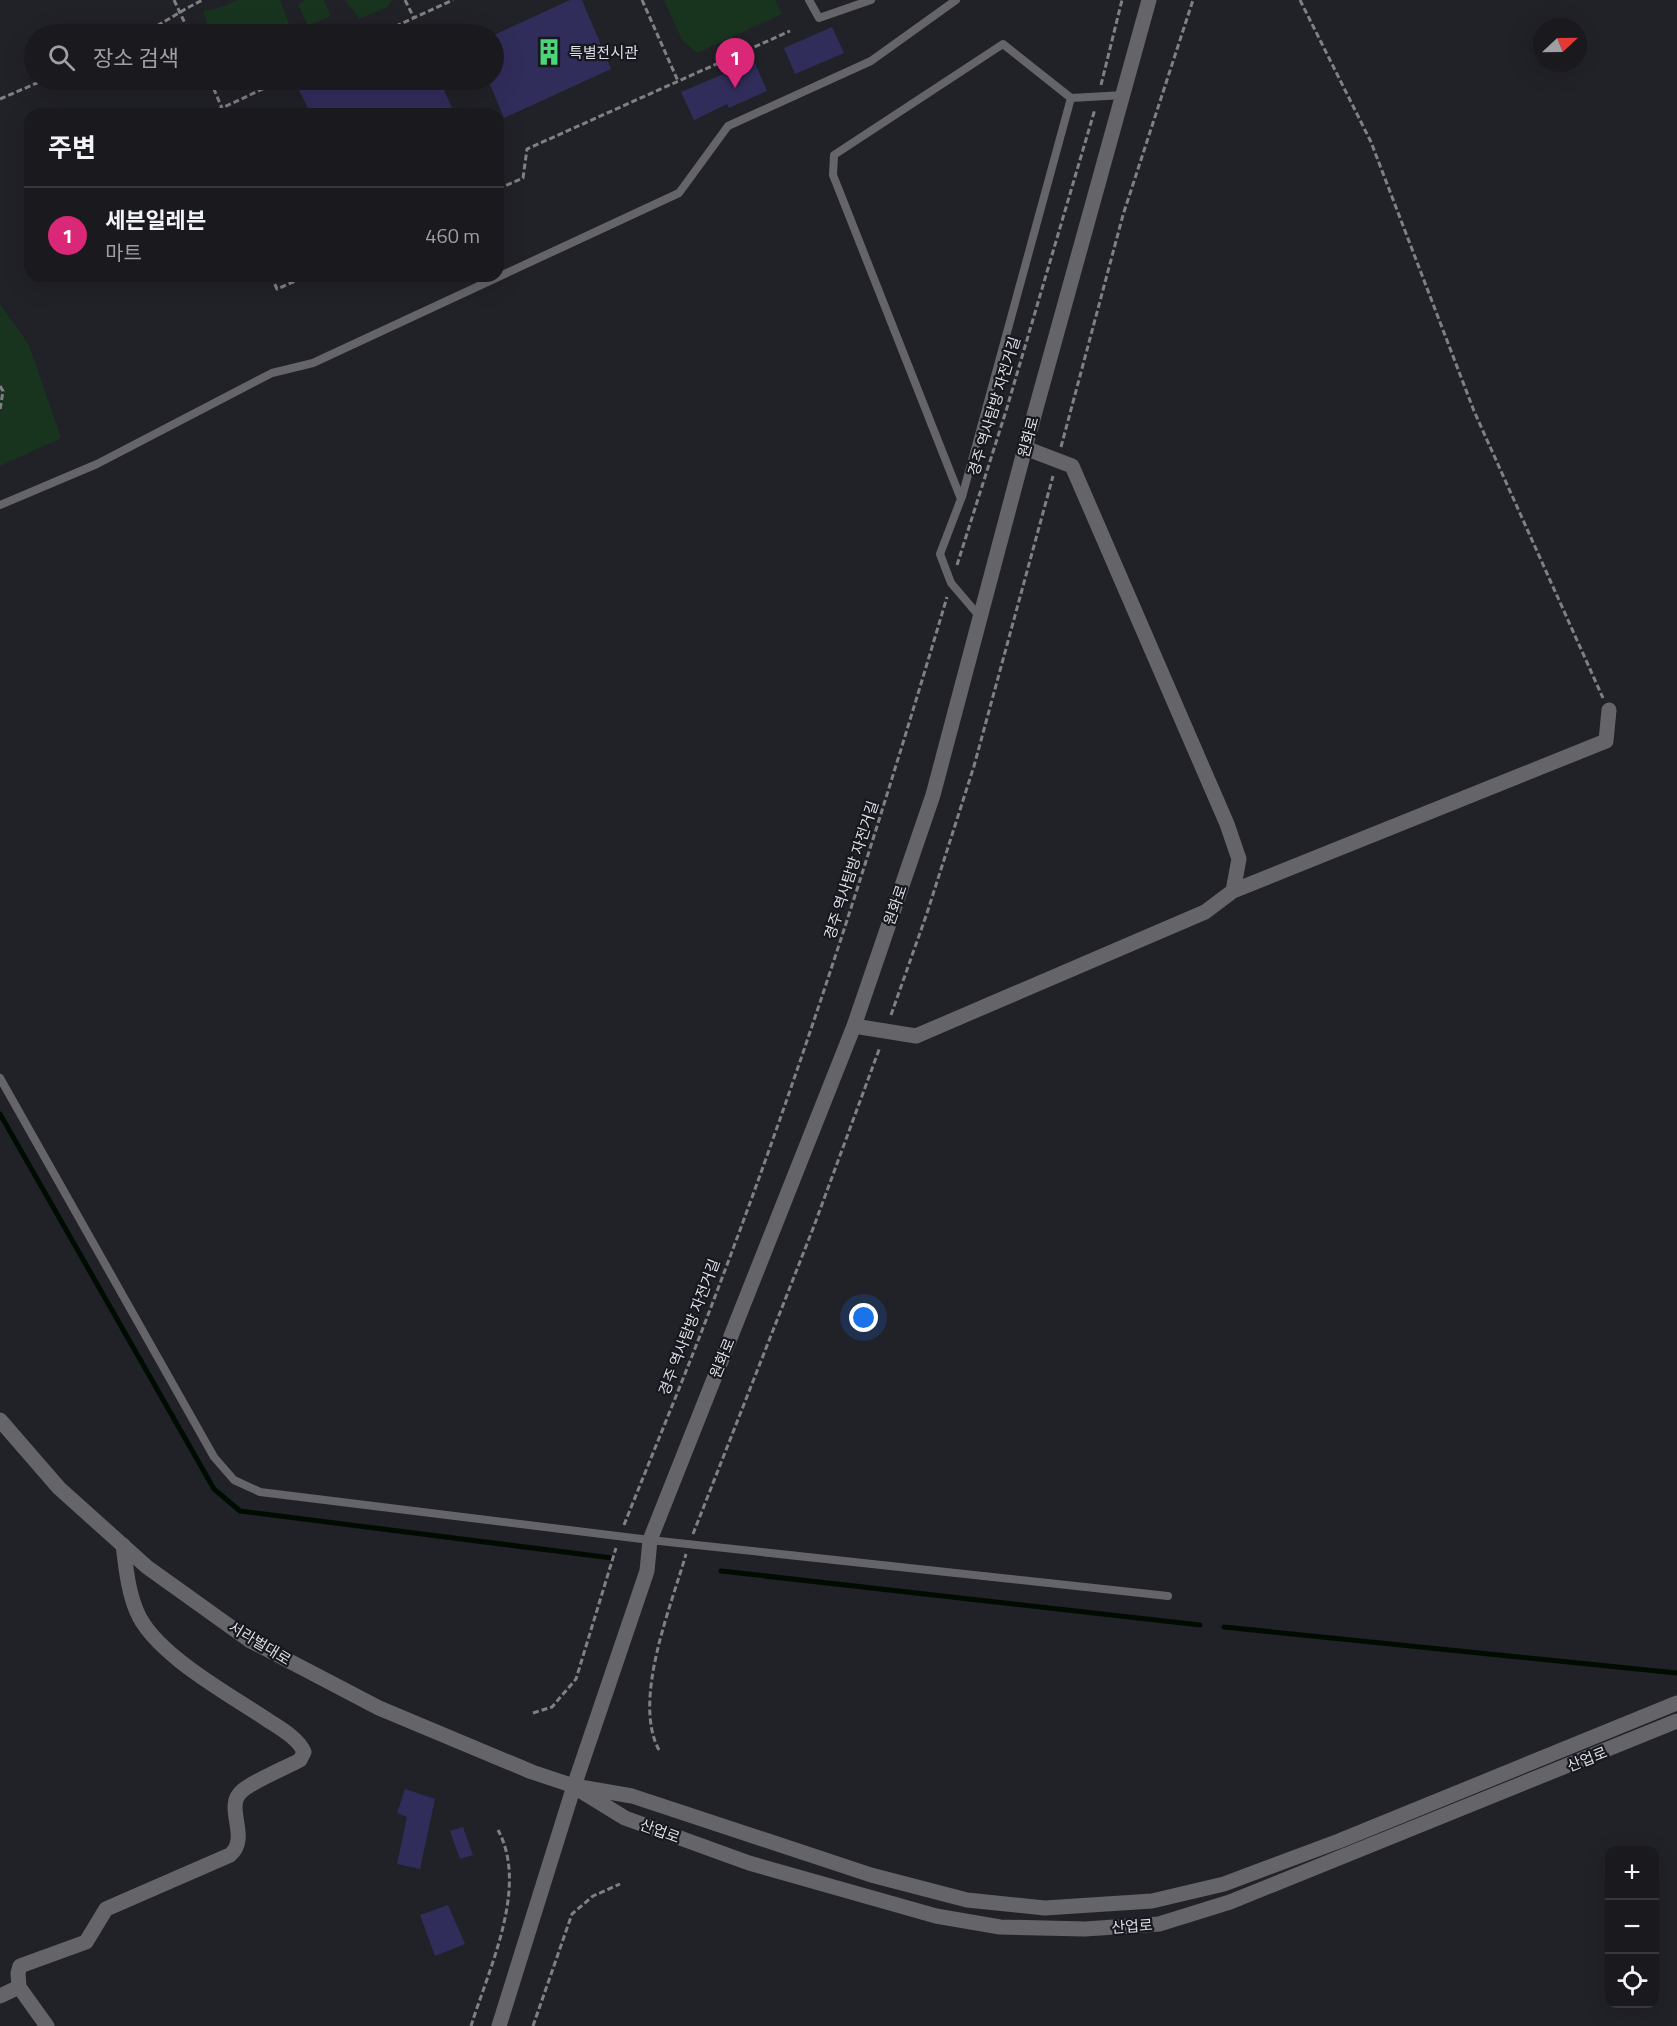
<!DOCTYPE html>
<html lang="ko">
<meta charset="utf-8">
<style>
body{margin:0;font-family:"Titillium Web","Noto Sans KR",sans-serif;background:#222227;color:#f1f3f6}
.controls{position:absolute;right:18px;bottom:18px;display:grid;overflow:hidden;border-radius:12px;box-shadow:0 6px 24px #0002}
.controls button{width:54px;height:54px;display:grid;place-items:center;padding:0;border:0;border-bottom:2px solid #37383c;background:#19191e;color:#f1f3f6;font:30px sans-serif}
.compass{position:absolute;left:1533px;top:18px;width:54px;height:54px;border-radius:50%;background:#19191e;box-shadow:0 6px 24px #0002;rotate:68deg}
.you{position:absolute;left:864px;top:1318px;width:21px;height:21px;margin:-15px;border:4px solid #fff;border-radius:50%;background:#1a73e8;box-shadow:0 0 0 9px #1a73e833}
.badge{display:grid;place-items:center;width:39px;height:39px;border-radius:50%;background:#db2777;color:#fff;font-size:20px;font-weight:700}
.pin{position:absolute;translate:-50% -50px;filter:drop-shadow(0 2px 3px #0008)}
.pin::after{content:'';position:absolute;top:32px;width:21px;height:18px;background:inherit;clip-path:polygon(0 0,100% 0,50% 100%)}
.list{margin:0;padding:0;list-style:none}
h2{display:flex;justify-content:space-between;align-items:center;height:78px;margin:0;padding:0 24px;font-size:26px}
h2 small{font-size:20px;font-weight:400;color:#9fa0a4}
.list li{display:grid;grid-template-columns:39px 1fr auto;gap:18px;align-items:center;box-sizing:border-box;height:96px;padding:0 24px;border-top:2px solid #37383c}
.list b{display:block;font-size:22px;white-space:nowrap}
.list p{margin:0;font-size:20px;white-space:nowrap;color:#9fa0a4}
.list em{font-size:20px;font-style:normal;color:#9fa0a4}
.icon{flex:none;width:33px;height:33px;fill:none;stroke:currentColor;stroke-width:2;stroke-linecap:round;stroke-linejoin:round}
.map{position:relative;flex:none;width:1677px;height:2026px;overflow:hidden}
.search{position:absolute;background:#19191e;box-shadow:0 6px 24px #0002;left:24px;top:24px;width:480px;height:66px;display:flex;align-items:center;gap:15px;box-sizing:border-box;padding:0 21px;border-radius:33px;color:#9fa0a4;font-size:22px}
.panel{position:absolute;background:#19191e;box-shadow:0 6px 24px #0002;left:24px;top:108px;width:480px;height:174px;border-radius:18px}
.map>svg:first-child{display:block}
</style>
<div class="map">
<svg width="1677" height="2026" viewBox="0 0 1677 2026">
<rect width="100%" height="100%" fill="#212128"/>
<path fill="#18341f" d="M237,0H280L293,34H211L203,11L223,7Z
M306,0H324L331,16L308,26L298,4Z
M345,0H392L387,7L360,19Z
M664,0H775L782,14L697,53L682,40Z
M0,304L29,345L61,438L0,466Z"/>
<g fill="none" stroke-linecap="round" stroke-linejoin="round">
<path stroke="#000c01" stroke-width="5" d="M0,1114L214,1489L240,1511L612,1558
M721,1571L1200,1625
M1224,1627L1677,1673"/>
</g>
<path fill="#312d5b" d="M570,0H582L611,69L504,118L488,80H494V35Z
M832,27L844,53L795,74L784,48Z
M754,61L767,91L729,108L727,104L694,120L681,92Z
M317,80H439L455,114H311L298,88Z
M405,1789L435,1799L420,1869L397,1864L407,1817L397,1813Z
M463,1827L473,1855L460,1859L450,1831Z
M448,1905L465,1944L435,1956L420,1915Z"/>
<g fill="none" stroke-linecap="round" stroke-linejoin="round">
<path stroke="#7f7f85" stroke-width="3" stroke-dasharray="6 3" stroke-linecap="butt" d="M174,0L190,34
M405,0L414,18
M642,0L678,81
M1300,0L1371,142L1474,411L1603,698
M141,34C163,24 181,10 203,0
M379,34L453,0
M210,80L222,108
M1101,85L1122,0
M0,99L44,80
M209,114L282,80
M498,189L523,178L527,149L790,31
M271,276L277,289L307,276
M0,386L3,391L0,410
M1061,447L1123,215L1193,0
M957,565L1006,411L1095,109
M891,1015L927,913L974,766L1053,476
M624,1525C656,1445 689,1366 719,1286C805,1060 878,829 947,597
M693,1534L814,1226L880,1047
M533,1713L552,1707L576,1679L616,1548
M659,1750C632,1700 671,1607 686,1554
M471,2026C489,1968 529,1887 498,1830
M533,2026L572,1914L593,1896L620,1884"/>
<path stroke="#656569" stroke-width="8" d="M809,0L819,18L871,0
M962,497L1071,98
M0,505L97,464L272,373L313,363L679,193L728,126L871,61L956,0
M980,617L951,583L940,554L961,499L833,175L834,155L1003,44L1071,98L1124,95
M0,1078L214,1457L234,1480L260,1492L650,1540L1168,1596"/>
<path stroke="#656569" stroke-width="15" d="M1233,891L1606,741L1609,710
M854,1026L916,1036L1205,912L1233,891L1239,859L1227,824L1072,466L1025,448
M19,1987L18,1973L20,1966L86,1942L106,1909L230,1855C251,1837 223,1807 242,1791C253,1781 285,1768 300,1760L304,1752C298,1737 276,1726 263,1717C227,1693 154,1653 137,1612C128,1591 126,1568 123,1545
M0,1996L19,1987L47,2026"/>
<path stroke="#656569" stroke-width="15" d="M0,1420L59,1488L147,1567L249,1640L379,1708L532,1772L574,1786L632,1796L871,1875L967,1900L1045,1908L1152,1901L1224,1884L1339,1841L1677,1703
M581,1791L625,1818L749,1863L936,1916L1000,1927L1085,1929L1159,1924L1230,1902L1677,1721
M499,2026L574,1786L647,1571L650,1540L854,1026L933,795L1025,448L1149,0"/>
</g>
<defs>
<symbol id="building-bare" viewBox="-9 -9 18 18"><path d="M-4-6H4V6H1V3H-1V6H-4ZM-2.5-4.3h1.7v1.8h-1.7ZM.8-4.3h1.7v1.8H.8ZM-2.5-1h1.7V.8h-1.7ZM.8-1h1.7V.8H.8Z" fill="#4ad677" stroke="#17171f" stroke-width="2.5" paint-order="stroke"/></symbol>
</defs>
<g fill-rule="evenodd">
<use href="#building-bare" x="530" y="33" width="38" height="38"/>
</g>
<g text-anchor="middle" dominant-baseline="central" stroke-width="4.5" stroke-linejoin="round" paint-order="stroke">
<g font-size="15" fill="#dddde3" stroke="#17171f" text-anchor="start">
<text x="569" y="52">특별전시관</text>
</g>
<g font-size="15" fill="#dddde3" stroke="#17171f">
<text transform="translate(994 406) rotate(-73)">경주 역사탐방 자전거길</text>
<text transform="translate(1028 437) rotate(-75)">원화로</text>
<text transform="translate(851 870) rotate(-72)">경주 역사탐방 자전거길</text>
<text transform="translate(895 905) rotate(-71)">원화로</text>
<text transform="translate(689 1327) rotate(-69)">경주 역사탐방 자전거길</text>
<text transform="translate(722 1358) rotate(-68)">원화로</text>
<text transform="translate(260 1643) rotate(31)">서라벌대로</text>
<text transform="translate(1587 1759) rotate(-22)">산업로</text>
<text transform="translate(660 1831) rotate(20)">산업로</text>
<text transform="translate(1132 1926) rotate(-4)">산업로</text>
</g>
</g>
</svg>
<div class="controls">
<button>+</button>
<button>−</button>
<button><svg class="icon" aria-label="locate" viewBox="0 0 24 24"><circle cx="12" cy="12" r="6"/><path d="M12 2v4M12 18v4M2 12h4M18 12h4"/></svg></button>
</div>
<svg class="compass" viewBox="-18 -18 36 36"><path d="M0-13l5 13h-10z" fill="#e53935"/><path d="M0 13l5-13h-10z" fill="#9fa0a4"/></svg>
<div class="you"></div>
<div class="pin badge" style="left:735px;top:88px">1</div>
<div class="search"><svg class="icon" aria-label="search" viewBox="0 0 24 24"><circle cx="10" cy="10" r="6"/><path d="M15 15l6 6"/></svg>장소 검색</div>
<section class="panel">
<h2>주변<small></small></h2>
<ul class="list">
<li><span class="badge">1</span><div><b>세븐일레븐</b><p>마트</p></div><em>460 m</em></li>
</ul>
</section>
</div>
